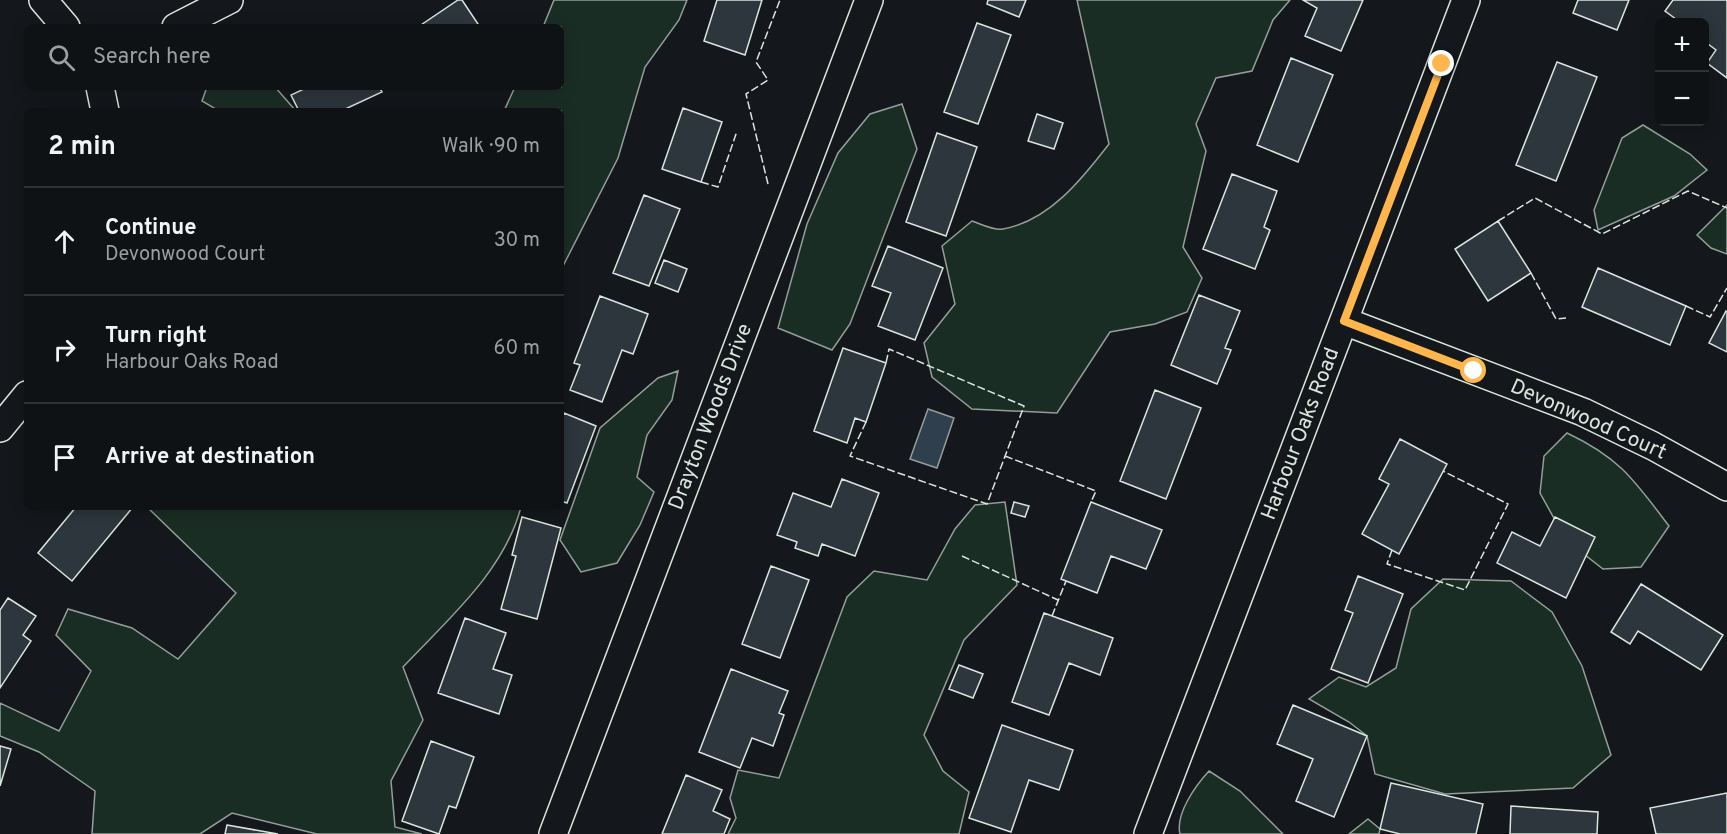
<!DOCTYPE html>
<meta charset="utf-8">
<style>
body{margin:0;font-family:Overpass,sans-serif;background:#1d2022;color:#f1f3f6}
.controls{position:absolute;right:18px;top:18px;display:grid;overflow:hidden;border-radius:9px;box-shadow:0 3px 15px #0003}
.controls button{width:54px;height:54px;display:grid;place-items:center;padding:0;border:0;border-bottom:2px solid #2f3234;background:#0f1215;color:#f1f3f6;font:30px sans-serif}
.stop{position:absolute;width:18px;height:18px;margin:-14px;border:4px solid #ffb74d;border-radius:50%;background:#fff}
.stop.end{background:#ffb74d;border-color:#fff;box-shadow:0 2px 6px #0008}
.list{margin:0;padding:0;list-style:none}
h2{display:flex;justify-content:space-between;align-items:center;height:78px;margin:0;padding:0 24px;font-size:26px}
h2 small{font-size:20px;font-weight:400;color:#9b9ea0}
.list li{display:grid;grid-template-columns:39px 1fr auto;gap:18px;align-items:center;box-sizing:border-box;height:108px;padding:0 24px;border-top:2px solid #2f3234}
.list b{display:block;font-size:22px;white-space:nowrap}
.list p{margin:0;font-size:20px;white-space:nowrap;color:#9b9ea0}
.list em{font-size:20px;font-style:normal;color:#9b9ea0}
.icon{flex:none;width:33px;height:33px;fill:none;stroke:currentColor;stroke-width:2;stroke-linecap:round;stroke-linejoin:round}
.map{position:relative;flex:none;width:1727px;height:834px;overflow:hidden}
.search{position:absolute;background:#0f1215;box-shadow:0 3px 15px #0003;left:24px;top:24px;width:540px;height:66px;display:flex;align-items:center;gap:15px;box-sizing:border-box;padding:0 21px;border-radius:9px;color:#9b9ea0;font-size:22px}
.panel{position:absolute;background:#0f1215;box-shadow:0 3px 15px #0003;left:24px;top:108px;width:540px;height:402px;border-radius:9px}
.map>svg:first-child{display:block}
</style>
<div class="map">
<svg width="1727" height="834" viewBox="0 0 1727 834">
<rect width="100%" height="100%" fill="#14181c"/>
<path fill="#1a2d24" stroke="#939e99" stroke-width="1.5" d="M554,0H687L679,20L645,67L618,158L561,270V111H504L515,87H561V27H543Z
M1077,0H1290L1273,20L1252,71L1216,78L1196,124L1206,151L1183,247L1202,278L1187,312L1155,324L1110,332L1057,413L972,409L932,377L924,343L955,304L942,246L972,221C981,224 994,231 1003,229C1049,221 1082,179 1109,144Z
M207,87H275L296,111H219L202,101Z
M902,104L917,149L850,324L832,350L778,328L807,224L838,153L870,114Z
M1643,125L1690,154L1707,170L1674,196L1598,230L1594,210L1622,138Z
M1727,205V254L1711,248L1697,235Z
M678,371L672,400L647,435L637,477L654,492L640,525L617,563L581,572L560,540L600,428L658,378Z
M1567,433C1620,458 1634,480 1669,526L1641,567L1603,569L1566,540L1540,493L1544,456Z
M1005,502L1017,585L964,640L924,735L943,771L969,792L959,834H728L736,818L730,798L738,770L779,778L847,597L874,571L927,580L955,529L975,505Z
M147,507H521C504,572 447,620 403,667L423,720L391,781L395,827L422,834H317L232,813L200,834H92L95,791L39,752L0,736V703L59,731L91,671L56,635L68,609L132,628L178,659L236,593Z
M1443,579L1511,581L1552,612L1582,666L1611,755L1573,788L1445,794L1375,774L1367,736L1349,722L1309,699L1339,677L1366,687L1396,668L1411,609Z
M1209,771L1240,791L1283,834H1180C1175,814 1196,785 1209,771Z
M1368,819L1380,829L1379,834H1349Z"/>
<path fill="#2f3f4d" stroke="#939e99" stroke-width="1.5" d="M928,409L954,418L937,468L910,459Z"/>
<path fill="#2c363c" stroke="#d8e6dc" stroke-width="1.5" d="M458,0H462L480,27H418Z
M717,0H762L745,55L704,41Z
M988,0H1026L1019,17L987,4Z
M1303,0H1363L1341,51L1305,36L1317,8Z
M1578,0H1629L1617,30L1573,13Z
M1673,0H1727V78L1707,63L1716,50L1704,41V22H1680L1665,11Z
M977,23L1011,35L978,124L944,112Z
M1291,58L1333,75L1298,162L1257,145Z
M1557,62L1597,77L1556,181L1516,165Z
M308,87H379L382,92L341,111H299L291,95Z
M683,108L722,122L701,182L662,169Z
M1037,114L1063,123L1054,149L1028,141Z
M937,133L977,147L946,236L906,222Z
M1232,174L1277,191L1264,227L1270,230L1255,269L1203,249Z
M644,195L680,209L649,286L613,273Z
M1498,221L1531,273L1488,301L1455,249Z
M888,246L943,268L915,340L878,326L891,293L872,286Z
M664,260L687,269L678,292L655,283Z
M1598,268L1686,306L1670,345L1582,307Z
M1199,295L1240,311L1225,348L1231,350L1217,384L1171,365Z
M600,296L648,314L633,354L622,350L602,402L570,390L580,365L574,363Z
M1726,311L1727,312V352L1709,343Z
M843,348L886,363L866,422L855,418L847,443L814,431Z
M1155,390L1201,408L1166,499L1120,481Z
M564,413L596,426L567,503L561,501V421Z
M1400,439L1447,464L1399,554L1362,534L1389,484L1379,479Z
M842,479L879,493L855,556L822,544L818,556L795,548L797,542L777,535L793,493L831,507Z
M1014,502L1029,506L1025,517L1011,513Z
M1091,502L1162,530L1146,569L1111,556L1097,593L1061,579Z
M76,507H133L72,581L38,553Z
M522,517L561,528L537,619L501,609L516,556L512,555Z
M1555,517L1595,537L1566,598L1497,563L1512,532L1540,546Z
M771,566L809,580L780,658L742,644Z
M1358,576L1403,594L1368,683L1331,669L1353,613L1345,610Z
M1641,584L1723,635L1701,670L1638,631L1630,644L1611,632Z
M8,598L36,616L23,635L31,641L0,688V610Z
M1044,613L1113,638L1100,675L1069,663L1049,715L1012,702Z
M465,618L506,633L493,669L512,675L499,714L438,693Z
M959,665L983,674L973,698L949,689Z
M731,669L788,691L779,713L784,715L773,746L752,738L740,768L699,752Z
M1293,705L1367,736L1334,817L1296,801L1313,759L1277,744Z
M1002,725L1073,750L1059,790L1029,780L1011,832L969,818Z
M431,741L474,757L456,808L449,806L439,834L402,821Z
M0,746L11,749L0,786Z
M686,775L722,790L713,811L730,819L724,834H662Z
M1391,783L1483,804L1476,834H1400L1380,829Z
M1727,793V834H1656L1650,808Z
M1511,806L1598,812L1597,834H1510Z
M227,825L278,834H225Z"/>
<g fill="none" stroke-linecap="round" stroke-linejoin="round">
<defs>
<path id="street" d="M43,0L66,27
M176,27L229,0
M100,87L105,111
M1344,321L1583,412L1653,446L1727,487
M0,428L27,395
M553,834L869,0
M1148,834L1466,0"/>
</defs>
<use href="#street" stroke="#d8e6dc" stroke-width="30"/>
<use href="#street" stroke="#14181c" stroke-width="27"/>
<path stroke="#d8e6dc" stroke-width="1.5" stroke-dasharray="8 3" stroke-linecap="butt" d="M701,182L718,187L737,131
M768,184L746,94L768,80L756,62L780,0
M1498,221L1535,198L1602,234L1688,191L1727,208
M1531,273L1556,319L1566,318
M1686,306L1710,317L1727,288
M866,422L850,456L987,504L1024,406L889,349L886,363
M1005,456L1096,491L1091,502
M1392,550L1387,564L1465,590L1508,504L1443,471
M962,556L1058,600
M1052,616L1066,581"/>
</g>
<g fill="none" stroke-linecap="round" stroke-linejoin="round">
<path stroke="#ffb74d" stroke-width="8" d="M1442,64L1344,321L1474,371"/>
</g>
<g text-anchor="middle" dominant-baseline="central" stroke-width="4.5" stroke-linejoin="round" paint-order="stroke">
<g font-size="21" fill="#d8e6dc" stroke="#14181c">
<text transform="translate(711 417) rotate(-69)">Drayton Woods Drive</text>
<text transform="translate(1588 420) rotate(24)">Devonwood Court</text>
<text transform="translate(1301 434) rotate(-69)">Harbour Oaks Road</text>
</g>
</g>
</svg>
<div class="controls">
<button>+</button>
<button>−</button>
</div>
<div class="stop" style="left:1474px;top:371px"></div>
<div class="stop end" style="left:1442px;top:64px"></div>
<div class="search"><svg class="icon" aria-label="search" viewBox="0 0 24 24"><circle cx="10" cy="10" r="6"/><path d="M15 15l6 6"/></svg>Search here</div>
<section class="panel">
<h2>2 min<small>Walk · 90 m</small></h2>
<ul class="list">
<li><svg class="icon" aria-label="ahead" viewBox="0 0 24 24"><path d="M12 20V5M6 11l6-6 6 6"/></svg><div><b>Continue</b><p>Devonwood Court</p></div><em>30 m</em></li>
<li><svg class="icon" aria-label="right" viewBox="0 0 24 24"><path d="M7 20v-9h11M14 6l5 5-5 5"/></svg><div><b>Turn right</b><p>Harbour Oaks Road</p></div><em>60 m</em></li>
<li><svg class="icon" aria-label="arrive" viewBox="0 0 24 24"><path d="M6 21V4h12l-3 4 3 4H6"/></svg><div><b>Arrive at destination</b></div></li>
</ul>
</section>
</div>
